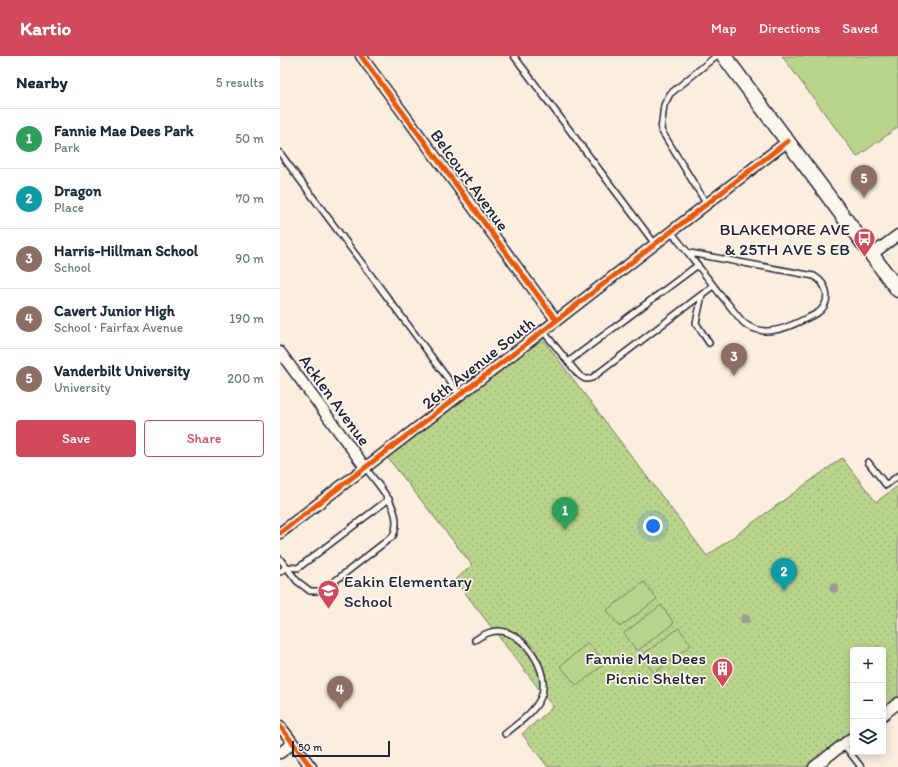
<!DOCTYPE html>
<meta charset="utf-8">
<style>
body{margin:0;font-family:Itim,sans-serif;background:#f2f2f3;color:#1f2937}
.controls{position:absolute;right:12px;bottom:12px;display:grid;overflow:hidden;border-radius:4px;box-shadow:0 2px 10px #0003}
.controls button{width:36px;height:36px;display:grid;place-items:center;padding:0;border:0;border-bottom:1px solid #e0e1e3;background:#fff;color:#1f2937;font:20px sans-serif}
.scale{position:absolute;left:12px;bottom:10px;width:98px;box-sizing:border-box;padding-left:4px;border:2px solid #22223b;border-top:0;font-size:11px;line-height:14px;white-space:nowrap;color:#22223b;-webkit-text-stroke:3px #fbf7ec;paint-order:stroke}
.you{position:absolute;left:373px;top:470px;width:14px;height:14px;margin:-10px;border:3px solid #fff;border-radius:50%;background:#1a73e8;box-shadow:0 0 0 6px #1a73e833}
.badge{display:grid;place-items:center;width:26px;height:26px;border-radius:50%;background:#d1495b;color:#fff;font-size:13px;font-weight:700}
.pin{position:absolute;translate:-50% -33px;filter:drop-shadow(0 1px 2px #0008)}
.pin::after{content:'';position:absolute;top:21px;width:14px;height:12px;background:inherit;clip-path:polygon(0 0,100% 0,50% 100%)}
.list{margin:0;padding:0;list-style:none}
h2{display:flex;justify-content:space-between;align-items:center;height:52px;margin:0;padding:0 16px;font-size:17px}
h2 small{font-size:13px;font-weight:400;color:#747a83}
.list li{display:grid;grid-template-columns:26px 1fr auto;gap:12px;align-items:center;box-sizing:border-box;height:60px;padding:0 16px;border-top:1px solid #e0e1e3}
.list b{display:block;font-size:15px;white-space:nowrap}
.list p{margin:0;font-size:13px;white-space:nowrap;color:#747a83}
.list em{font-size:13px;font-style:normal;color:#747a83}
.actions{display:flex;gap:8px;padding:12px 16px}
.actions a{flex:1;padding:9px 0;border:1px solid #d1495b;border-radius:4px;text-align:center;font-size:14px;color:#d1495b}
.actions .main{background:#d1495b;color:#fff}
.icon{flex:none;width:22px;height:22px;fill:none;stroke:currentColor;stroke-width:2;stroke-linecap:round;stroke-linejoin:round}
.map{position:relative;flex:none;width:618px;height:711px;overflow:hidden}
header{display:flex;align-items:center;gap:24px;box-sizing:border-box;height:56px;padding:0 20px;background:#d1495b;color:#fff}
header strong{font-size:19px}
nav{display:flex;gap:22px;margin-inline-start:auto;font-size:14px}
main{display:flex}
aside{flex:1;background:#fff}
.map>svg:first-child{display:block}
</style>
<header>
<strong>Kartio</strong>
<nav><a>Map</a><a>Directions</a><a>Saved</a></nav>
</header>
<main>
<aside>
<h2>Nearby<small>5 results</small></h2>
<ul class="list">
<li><span class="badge" style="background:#2e9e5b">1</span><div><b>Fannie Mae Dees Park</b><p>Park</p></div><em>50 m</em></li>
<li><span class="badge" style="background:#0f9aa8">2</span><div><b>Dragon</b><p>Place</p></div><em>70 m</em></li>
<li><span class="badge" style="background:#8d6e63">3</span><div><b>Harris-Hillman School</b><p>School</p></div><em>90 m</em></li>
<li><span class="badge" style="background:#8d6e63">4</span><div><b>Cavert Junior High</b><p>School · Fairfax Avenue</p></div><em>190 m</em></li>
<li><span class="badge" style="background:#8d6e63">5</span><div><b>Vanderbilt University</b><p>University</p></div><em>200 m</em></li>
</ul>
<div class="actions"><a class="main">Save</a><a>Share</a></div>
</aside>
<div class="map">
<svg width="618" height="711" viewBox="0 0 618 711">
<defs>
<pattern id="park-dots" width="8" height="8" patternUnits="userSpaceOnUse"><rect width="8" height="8" fill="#bad48b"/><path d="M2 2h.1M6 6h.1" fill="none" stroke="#a0b679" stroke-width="1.8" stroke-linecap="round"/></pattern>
</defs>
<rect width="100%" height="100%" fill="#fbeedf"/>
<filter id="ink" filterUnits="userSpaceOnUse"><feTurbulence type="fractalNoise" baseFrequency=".025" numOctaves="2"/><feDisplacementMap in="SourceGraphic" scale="8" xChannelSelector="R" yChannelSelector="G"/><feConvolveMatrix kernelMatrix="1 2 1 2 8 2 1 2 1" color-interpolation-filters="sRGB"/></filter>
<g filter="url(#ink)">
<path fill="url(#park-dots)" stroke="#6e7b63" d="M259,278L427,500L562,402L596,446L618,430V648L603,659V594H573V682L534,711H268L242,678L273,651L175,524L192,509L104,397Z"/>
<path fill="#bad48b" stroke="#6e7b63" d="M502,0H618V71L577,101Z
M364,526L377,543L340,571L327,554Z
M381,549L394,567L357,595L344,577Z
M399,572L411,589L374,617L361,600Z
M308,587L325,607L297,630L280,610Z"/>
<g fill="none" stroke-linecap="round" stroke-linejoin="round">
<defs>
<path id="lane" d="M234,0L375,188
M0,97L180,339
M426,147L381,74L384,49L390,38L436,0
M391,176C410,198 426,221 444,243C451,251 457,260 464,267C470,272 477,274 484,275C502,276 520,265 536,258C552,248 549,229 534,220L410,197
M422,239L416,267L429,287
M263,275L298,318C303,323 306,324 312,322L433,230
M288,306L418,209
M588,406L606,429L618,420
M0,503L17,525L30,535H42L113,480C125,455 99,431 85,411
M0,516L6,511L18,512L109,443
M195,584C202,579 209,575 218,575C245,575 271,617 261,641C254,657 237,668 225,678
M564,689L581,711"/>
<path id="street" d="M81,0L276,264
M591,199L618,179
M0,296L85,411
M0,477L259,278L508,85
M603,659L618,647
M0,670L31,711
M0,697L13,687
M534,711L573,681"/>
<path id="secondary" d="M444,0L618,234"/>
</defs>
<use href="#lane" stroke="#22223b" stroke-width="8"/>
<use href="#street" stroke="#22223b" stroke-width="13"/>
<use href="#secondary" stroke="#22223b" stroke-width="17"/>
<use href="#lane" stroke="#fbf7ec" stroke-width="5"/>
<use href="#street" stroke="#fbf7ec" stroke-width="10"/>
<use href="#secondary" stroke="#fbf7ec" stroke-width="14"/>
<defs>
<path id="cycleway" d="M81,0L276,264
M0,477L259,278L508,85
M0,670L31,711"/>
</defs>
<use href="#cycleway" stroke="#fbf7ec" stroke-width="8"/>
<use href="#cycleway" stroke="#e8590c" stroke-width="5"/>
</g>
<g fill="#9d9b92">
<circle cx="554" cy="532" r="5"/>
<circle cx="465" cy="563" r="5"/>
</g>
</g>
<defs>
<symbol id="bus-pin" viewBox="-11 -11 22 30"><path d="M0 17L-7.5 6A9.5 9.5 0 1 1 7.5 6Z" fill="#d1495b" stroke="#fbf7ec"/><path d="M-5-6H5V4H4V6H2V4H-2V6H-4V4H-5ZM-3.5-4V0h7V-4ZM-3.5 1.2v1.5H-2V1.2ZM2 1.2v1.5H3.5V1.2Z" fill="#fff"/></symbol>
<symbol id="school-pin" viewBox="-11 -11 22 30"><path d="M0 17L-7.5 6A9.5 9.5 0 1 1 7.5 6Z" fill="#d1495b" stroke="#fbf7ec"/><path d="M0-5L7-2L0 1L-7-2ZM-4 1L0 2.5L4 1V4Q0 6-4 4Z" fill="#fff"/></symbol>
<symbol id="building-pin" viewBox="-11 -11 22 30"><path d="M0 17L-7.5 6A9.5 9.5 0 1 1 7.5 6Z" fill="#d1495b" stroke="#fbf7ec"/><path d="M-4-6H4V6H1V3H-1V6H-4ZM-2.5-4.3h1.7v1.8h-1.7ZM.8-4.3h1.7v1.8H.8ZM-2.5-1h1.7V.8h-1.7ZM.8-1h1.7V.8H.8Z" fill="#fff"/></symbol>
</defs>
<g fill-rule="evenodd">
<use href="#bus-pin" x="572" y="170" width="25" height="34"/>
<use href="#school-pin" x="36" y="522" width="25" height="34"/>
<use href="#building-pin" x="430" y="600" width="25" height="34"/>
</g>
<g text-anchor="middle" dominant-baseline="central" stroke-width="3.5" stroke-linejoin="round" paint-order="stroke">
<g font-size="17" fill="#22223b" stroke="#fbf7ec">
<text transform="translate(190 124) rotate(54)">Belcourt Avenue</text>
<text transform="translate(198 307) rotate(-38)">26th Avenue South</text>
<text transform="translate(55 344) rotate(54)">Acklen Avenue</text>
</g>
<g font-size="17" fill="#22223b" stroke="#fbf7ec" text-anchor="end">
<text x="570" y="173">BLAKEMORE AVE<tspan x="570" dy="20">&amp; 25TH AVE S EB</tspan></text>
<text x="64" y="525" text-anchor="start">Eakin Elementary<tspan x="64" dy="20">School</tspan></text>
<text x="426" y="602">Fannie Mae Dees<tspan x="426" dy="20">Picnic Shelter</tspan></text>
</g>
</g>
</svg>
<div class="controls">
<button>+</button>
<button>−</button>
<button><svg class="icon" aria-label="layers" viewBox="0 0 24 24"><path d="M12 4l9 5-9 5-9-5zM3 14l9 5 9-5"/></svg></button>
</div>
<div class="scale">50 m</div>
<div class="you"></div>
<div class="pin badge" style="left:285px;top:474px;background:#2e9e5b">1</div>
<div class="pin badge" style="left:504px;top:535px;background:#0f9aa8">2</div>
<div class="pin badge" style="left:454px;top:320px;background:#8d6e63">3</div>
<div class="pin badge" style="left:60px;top:653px;background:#8d6e63">4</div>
<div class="pin badge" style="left:584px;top:142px;background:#8d6e63">5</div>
</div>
</main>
